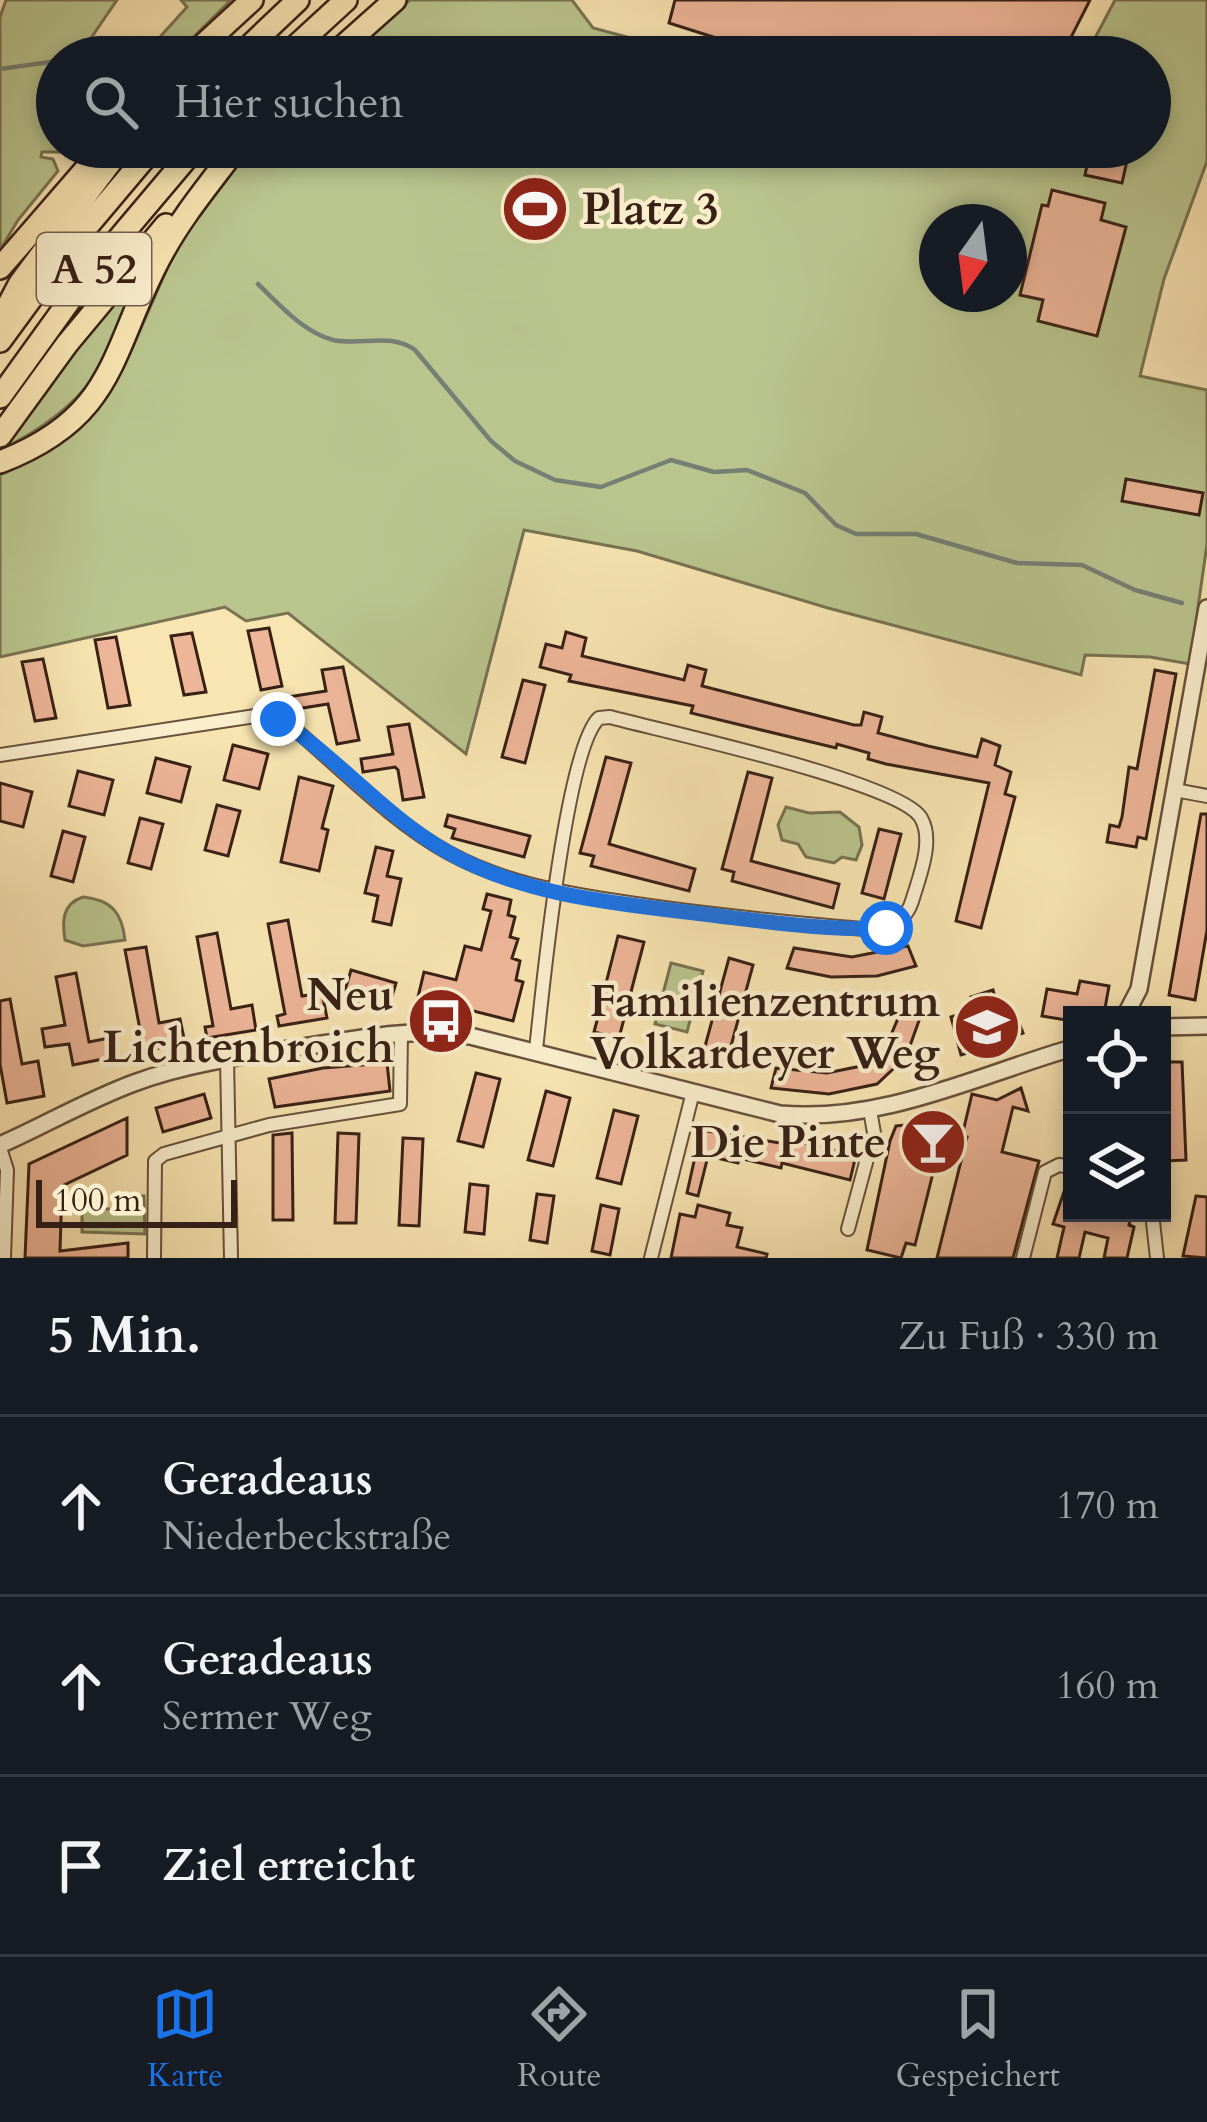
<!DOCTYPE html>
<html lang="de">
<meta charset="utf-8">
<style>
body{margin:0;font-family:Cardo,serif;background:#20242c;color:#f1f3f6}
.controls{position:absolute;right:36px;bottom:36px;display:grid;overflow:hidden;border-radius:0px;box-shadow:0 6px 18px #0003}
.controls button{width:108px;height:108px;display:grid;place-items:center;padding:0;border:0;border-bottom:3px solid #363941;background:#171b24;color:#f1f3f6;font:60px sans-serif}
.compass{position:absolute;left:919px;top:204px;width:108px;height:108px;border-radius:50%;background:#171b24;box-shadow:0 6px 18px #0003;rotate:194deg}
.scale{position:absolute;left:36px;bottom:30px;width:201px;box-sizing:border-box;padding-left:12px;border:6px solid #372015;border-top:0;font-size:33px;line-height:42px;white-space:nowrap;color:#372015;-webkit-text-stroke:9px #faeecd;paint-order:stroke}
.stop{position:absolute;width:36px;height:36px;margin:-27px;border:9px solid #1a73e8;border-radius:50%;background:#fff}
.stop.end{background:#1a73e8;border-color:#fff;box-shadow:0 3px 12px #0008}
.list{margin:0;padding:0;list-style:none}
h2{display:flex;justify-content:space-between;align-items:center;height:156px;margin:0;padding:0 48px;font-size:51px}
h2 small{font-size:39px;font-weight:400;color:#9ea1a6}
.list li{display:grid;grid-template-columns:78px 1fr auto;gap:36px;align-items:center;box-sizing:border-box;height:180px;padding:0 48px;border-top:3px solid #363941}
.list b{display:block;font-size:45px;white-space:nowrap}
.list p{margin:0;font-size:39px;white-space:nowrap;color:#9ea1a6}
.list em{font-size:39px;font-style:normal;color:#9ea1a6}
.icon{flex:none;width:66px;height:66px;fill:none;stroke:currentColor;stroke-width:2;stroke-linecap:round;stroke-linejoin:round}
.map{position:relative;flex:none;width:1207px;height:1258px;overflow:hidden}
.search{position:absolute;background:#171b24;box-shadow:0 6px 18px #0003;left:36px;right:36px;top:36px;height:132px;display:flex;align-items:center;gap:30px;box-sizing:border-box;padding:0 42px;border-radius:66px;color:#9ea1a6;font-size:45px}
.sheet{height:696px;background:#171b24}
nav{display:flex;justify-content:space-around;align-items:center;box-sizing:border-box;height:168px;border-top:3px solid #363941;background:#171b24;font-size:33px;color:#9ea1a6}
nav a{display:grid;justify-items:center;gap:6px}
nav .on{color:#1a73e8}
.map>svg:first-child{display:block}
</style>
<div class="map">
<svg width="1207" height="1258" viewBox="0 0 1207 1258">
<rect width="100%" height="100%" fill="#f8e5b2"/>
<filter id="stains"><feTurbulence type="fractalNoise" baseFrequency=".00167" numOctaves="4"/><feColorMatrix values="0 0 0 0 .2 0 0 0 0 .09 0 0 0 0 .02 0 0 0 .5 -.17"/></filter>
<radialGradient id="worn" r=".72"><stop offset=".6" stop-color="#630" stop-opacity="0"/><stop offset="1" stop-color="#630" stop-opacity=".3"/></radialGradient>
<path fill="#bac58e" stroke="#787252" stroke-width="3" fill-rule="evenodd" d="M6,0H117L89,41L104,57H57V147H86L75,152H42L41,157L53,159L58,171L18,220L0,250V17Z
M181,0H231L173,57H140L148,50L155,56L164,47L158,39L187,7Z
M410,0H572L593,28L702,57H344Z
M1115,0H1207V161L1164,279L1140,376L1207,390V544L1190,664L1150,657L1085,655L1081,675L828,608L637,551L524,530L466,754L288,613L246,621L225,607L0,657V471L71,435L100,402L130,353L180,239L248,147H1150V57H1085ZM937,222H1009V294H937Z
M160,241C117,340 105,400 0,450L75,343Z
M786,807L809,813L840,812L859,827L862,845L856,860L842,857L834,863L806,857L798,844L782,840L778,825Z
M83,897C112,900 122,913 125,940L83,946L65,940C62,921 62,904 83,897Z
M671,963L703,971L687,1032L655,1024Z
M121,1196H144L145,1234L82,1232V1209H120Z"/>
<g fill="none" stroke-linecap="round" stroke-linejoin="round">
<path stroke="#757f74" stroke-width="4.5" d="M0,69L57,61
M258,284C280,305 303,332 333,340C361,346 391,332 415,350L491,441L515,461L555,480L601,487L671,460L714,472L747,470L805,493L836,525L856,534H916L1017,563L1082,565L1135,590L1182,603"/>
</g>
<path fill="#eeb699" stroke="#372015" stroke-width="3" d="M675,0H1090L1061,57H802L733,39L732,43L669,23Z
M1091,147H1130L1122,183L1085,175Z
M1052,190L1105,203L1101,220L1126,227L1097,336L1038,321L1043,300L1020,295L1042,205L1048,206Z
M1126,479L1203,493L1199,515L1122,501Z
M269,628L282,686L261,690L248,631Z
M566,632L586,638L582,656L684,680L688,665L706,670L702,686L854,725H861L864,712L882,717L878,733L928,746L977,757L982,739L1000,746L995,765L1011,772L1005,794L1015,797L981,928L956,921L989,783L886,764L868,759L869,753L837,744L836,748L691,713L693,706L569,681L571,675L540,667L546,644L562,648Z
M192,633L206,692L184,695L171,636Z
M116,637L130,705L108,708L95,640Z
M43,659L56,718L35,721L22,662Z
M343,667L359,740L337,744L328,704L290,710L288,697L326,691L322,670Z
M1155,670L1176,674L1146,839L1138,837L1136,847L1107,842L1110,825L1119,827L1122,817L1129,767L1137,769Z
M523,680L545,685L525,763L502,757Z
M409,724L424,797L403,800L398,770L395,767L363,772L361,759L393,754L388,727Z
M233,745L268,754L259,789L224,780Z
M606,757L631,763L609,844L695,869L689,891L591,866L594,856L580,853Z
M156,758L190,767L181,802L147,793Z
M78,771L113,780L104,815L69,806Z
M748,772L772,778L751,861L839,884L833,908L732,881L734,872L722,869Z
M299,777L333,786L322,828L328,830L319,871L281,862Z
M0,783L32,792L23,827L0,821Z
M217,805L240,811L228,856L205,850Z
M1201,814H1207V930L1195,1000L1169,995Z
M448,815L530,836L524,857L452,838L455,829L445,826Z
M140,818L163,824L151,869L128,863Z
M879,829L901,834L884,899L862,893Z
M63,831L85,837L73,882L51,876Z
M376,847L393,851L387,876L401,879L391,925L373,921L378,896L365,893Z
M487,894L511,900L508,915L515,917L510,937L518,939L512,958L520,961L516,980L523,982L513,1021L418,997L424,972L456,980L465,946L481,950L491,911L483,909Z
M288,920L302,996L322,993L327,1018L279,1026L277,1016L285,1014L268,924Z
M217,933L231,1009L252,1005L256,1030L207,1038L205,1027L213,1026L197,937Z
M618,936L644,942L619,1038L594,1032L599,1013L594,1012L597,1002L601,1003Z
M908,946L916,966L877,976L831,977L787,968L794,948L852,957Z
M146,947L159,1023L180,1019L185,1043L144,1051L125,950Z
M729,958L753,965L725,1068L701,1061Z
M351,970L396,983L388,1010L343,997Z
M76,973L89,1042L109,1038L113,1057L73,1065L69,1044L45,1047L42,1029L65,1025L56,977Z
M1080,981L1109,986L1104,1014L1074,1008L1072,1021L1042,1016L1047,989L1077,994Z
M993,990L1000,1014L1014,1010L1023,1033L996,1042L999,1049L987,1053L985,1048L961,1055L951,1017L975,1009L971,997Z
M10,999L22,1064L38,1061L44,1096L7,1103L0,1064V1001Z
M921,1015L906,1057L877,1084L829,1094L771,1088L776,1068L827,1073L866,1065L885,1049L899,1016Z
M1162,1062H1182L1186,1160L1165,1161Z
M387,1063L390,1091L275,1107L269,1079L323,1068Z
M476,1073L500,1079L483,1147L458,1141Z
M1021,1088L1028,1111L1013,1107L1002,1152L1039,1161L1013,1258H937L967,1137L962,1136L972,1094L997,1100Z
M546,1091L570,1098L553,1166L528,1160Z
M204,1094L211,1118L163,1132L156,1108Z
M614,1110L638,1116L621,1184L597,1178Z
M127,1118V1155L62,1186L60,1251L128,1243V1258H25L29,1164Z
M906,1125L942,1137L915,1245L906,1243L901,1258L867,1250L890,1141L896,1126Z
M701,1130L786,1144L787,1139L856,1155L850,1180L782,1163L781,1168L739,1158L738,1163L708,1156L698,1196L687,1193Z
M292,1133L293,1220H273V1135Z
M338,1133L359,1134L356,1223H335Z
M403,1138L423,1139L419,1226L399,1225Z
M1068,1180H1072V1213H1132L1129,1225L1134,1227L1127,1258H1104L1108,1238L1085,1232L1079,1258H1057L1064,1227L1053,1224Z
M470,1184L488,1186L484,1234L465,1232Z
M537,1194L554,1196L547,1243L530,1240Z
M1196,1196L1207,1197V1258L1183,1256Z
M601,1205L619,1209L610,1255L592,1251Z
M698,1205L730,1213L727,1225L742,1228L737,1247L767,1254L766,1258H671L680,1214L695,1217Z"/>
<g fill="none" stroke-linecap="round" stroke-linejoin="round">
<defs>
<path id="minor" d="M0,755L262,715L278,719L298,732C346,773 393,822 449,853C502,882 558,892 616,901C699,914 781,922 864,929C888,928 906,924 913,898C920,875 934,840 921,818C900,782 661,731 610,717L599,718C566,748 542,993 536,1050
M1175,790L1207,796
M227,1060L231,1258
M0,1148L7,1170L4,1258
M1152,1213L1157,1258
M848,1229L874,1133L870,1110
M154,1258L155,1161L164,1154L269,1125L400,1104L401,1033
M651,1258L693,1092
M1023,1258L1045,1172L1059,1165L1072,1167"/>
<path id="tertiary" d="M1126,1014L1139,989L1207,608
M1162,1027L1207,1026
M0,1145C45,1125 88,1100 134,1083C185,1064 242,1056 296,1048C355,1039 411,1027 470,1036L780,1114C882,1123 976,1076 1072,1048"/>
<path id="motorway" d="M190,57L252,0
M238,57L298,0
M284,57L346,0
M331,57L395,0
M0,268L97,156
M0,321L20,283L122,147
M0,341L63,255L154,147
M0,397L88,275L196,147
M0,436L67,344L166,225
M0,462C120,416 110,347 163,252C183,215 212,181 237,147"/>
</defs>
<use href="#minor" stroke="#67513c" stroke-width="16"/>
<use href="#tertiary" stroke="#67513c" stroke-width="20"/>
<use href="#motorway" stroke="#372015" stroke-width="26"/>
<use href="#minor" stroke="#faeecd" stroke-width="12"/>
<use href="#tertiary" stroke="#faeecd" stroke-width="15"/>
<use href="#motorway" stroke="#f8e5b2" stroke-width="21"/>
</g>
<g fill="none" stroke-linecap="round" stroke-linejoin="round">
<path stroke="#1a73e8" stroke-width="15" d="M278,719C337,757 383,814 444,850C523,897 622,904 711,915C769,922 829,931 886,928"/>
</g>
<defs>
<symbol id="stadium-disc" viewBox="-11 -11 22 22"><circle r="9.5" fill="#8f2418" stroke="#faeecd"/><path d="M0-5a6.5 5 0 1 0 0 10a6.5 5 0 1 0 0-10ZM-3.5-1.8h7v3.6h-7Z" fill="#fff"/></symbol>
<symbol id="bus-disc" viewBox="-11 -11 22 22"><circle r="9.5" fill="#8f2418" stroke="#faeecd"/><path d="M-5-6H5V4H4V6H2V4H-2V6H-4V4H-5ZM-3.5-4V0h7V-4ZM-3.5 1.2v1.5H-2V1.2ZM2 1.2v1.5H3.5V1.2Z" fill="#fff"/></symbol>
<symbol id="school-disc" viewBox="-11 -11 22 22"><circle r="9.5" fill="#8f2418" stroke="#faeecd"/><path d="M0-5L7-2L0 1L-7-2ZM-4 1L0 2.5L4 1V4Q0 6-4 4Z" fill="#fff"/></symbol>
<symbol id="bar-disc" viewBox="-11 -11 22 22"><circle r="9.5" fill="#8f2418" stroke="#faeecd"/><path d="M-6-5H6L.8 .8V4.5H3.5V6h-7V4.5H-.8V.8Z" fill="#fff"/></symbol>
</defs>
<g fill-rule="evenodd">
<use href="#stadium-disc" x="497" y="171" width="76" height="76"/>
<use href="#bus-disc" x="403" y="983" width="76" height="76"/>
<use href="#school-disc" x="949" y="989" width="76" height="76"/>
<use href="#bar-disc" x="895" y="1104" width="76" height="76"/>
</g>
<g text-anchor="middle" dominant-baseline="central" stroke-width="9" stroke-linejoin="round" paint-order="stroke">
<rect fill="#faeecd" stroke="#725e4c" stroke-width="3" x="37" y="233" width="114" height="72" rx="9"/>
<g font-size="42" font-weight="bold" fill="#372015">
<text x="94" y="269">A 52</text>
</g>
<g font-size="45" font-weight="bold" fill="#372015" stroke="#faeecd" text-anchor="end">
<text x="582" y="209" text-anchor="start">Platz 3</text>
<text x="394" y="995">Neu<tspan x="394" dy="52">Lichtenbroich</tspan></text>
<text x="940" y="1001">Familienzentrum<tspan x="940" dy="52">Volkardeyer Weg</tspan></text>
<text x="886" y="1142">Die Pinte</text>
</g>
</g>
<rect width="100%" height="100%" filter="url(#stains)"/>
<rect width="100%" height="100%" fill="url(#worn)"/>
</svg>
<div class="controls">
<button><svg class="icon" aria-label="locate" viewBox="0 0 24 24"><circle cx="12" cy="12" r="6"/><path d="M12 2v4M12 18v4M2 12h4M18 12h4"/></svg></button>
<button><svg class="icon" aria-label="layers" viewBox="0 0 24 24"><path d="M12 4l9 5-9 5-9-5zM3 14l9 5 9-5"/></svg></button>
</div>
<svg class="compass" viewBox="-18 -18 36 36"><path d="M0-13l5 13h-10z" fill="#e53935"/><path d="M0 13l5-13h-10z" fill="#9ea1a6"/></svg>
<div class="scale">100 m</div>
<div class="stop" style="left:886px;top:928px"></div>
<div class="stop end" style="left:278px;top:719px"></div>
<div class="search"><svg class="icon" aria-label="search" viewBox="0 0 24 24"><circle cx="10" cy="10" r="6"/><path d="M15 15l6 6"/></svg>Hier suchen</div>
</div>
<section class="sheet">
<h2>5 Min.<small>Zu Fuß · 330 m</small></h2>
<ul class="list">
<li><svg class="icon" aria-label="ahead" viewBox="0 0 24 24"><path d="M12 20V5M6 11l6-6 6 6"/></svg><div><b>Geradeaus</b><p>Niederbeckstraße</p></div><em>170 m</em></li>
<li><svg class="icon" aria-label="ahead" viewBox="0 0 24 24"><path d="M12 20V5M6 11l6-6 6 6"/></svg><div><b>Geradeaus</b><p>Sermer Weg</p></div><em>160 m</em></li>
<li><svg class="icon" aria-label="arrive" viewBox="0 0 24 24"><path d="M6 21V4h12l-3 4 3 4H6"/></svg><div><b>Ziel erreicht</b></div></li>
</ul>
</section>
<nav>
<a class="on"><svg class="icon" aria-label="map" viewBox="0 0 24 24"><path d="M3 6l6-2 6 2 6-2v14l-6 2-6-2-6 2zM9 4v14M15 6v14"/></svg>Karte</a>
<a><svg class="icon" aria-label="directions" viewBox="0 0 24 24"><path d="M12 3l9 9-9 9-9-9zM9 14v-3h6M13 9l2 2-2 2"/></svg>Route</a>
<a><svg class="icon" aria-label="saved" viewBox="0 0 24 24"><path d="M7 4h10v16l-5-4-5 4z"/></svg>Gespeichert</a>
</nav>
